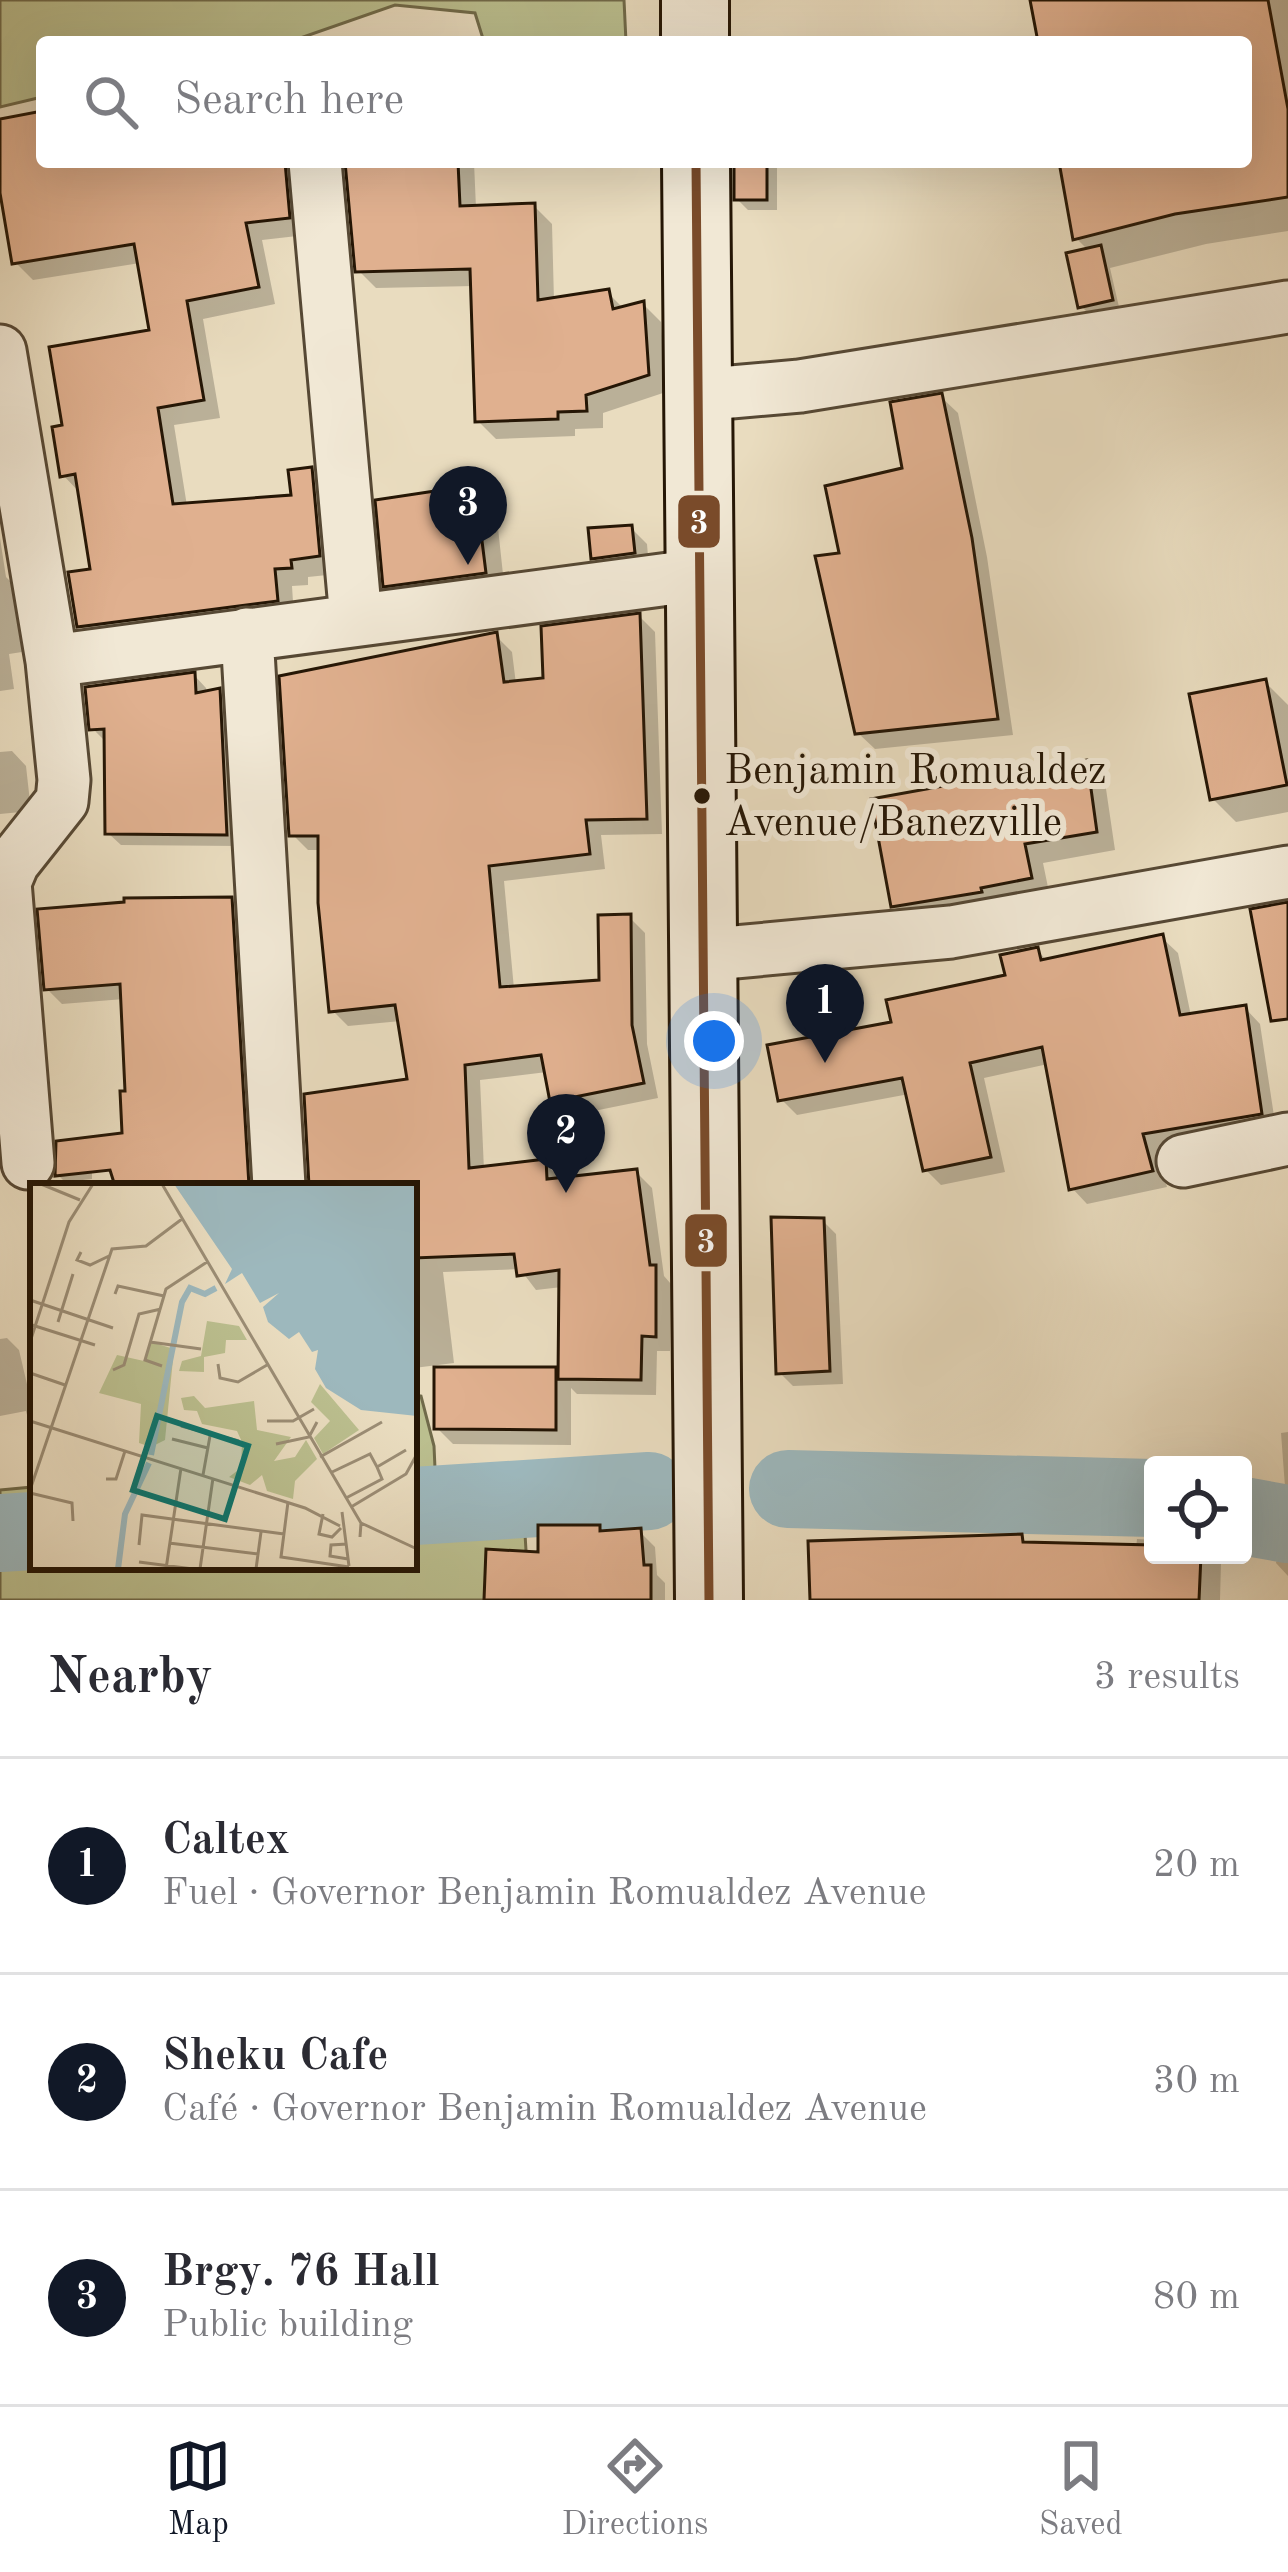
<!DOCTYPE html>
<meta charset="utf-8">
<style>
body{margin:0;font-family:"Old Standard TT",serif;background:#f7f7f7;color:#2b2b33}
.controls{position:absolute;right:36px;bottom:36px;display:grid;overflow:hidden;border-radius:12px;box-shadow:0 12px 48px #0002}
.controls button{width:108px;height:108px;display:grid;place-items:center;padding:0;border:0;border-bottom:3px solid #e1e1e2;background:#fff;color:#2b2b33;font:60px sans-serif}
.you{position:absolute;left:714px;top:1041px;width:42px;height:42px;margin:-30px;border:9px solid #fff;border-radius:50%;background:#1a73e8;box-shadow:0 0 0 18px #1a73e833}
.badge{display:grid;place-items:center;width:78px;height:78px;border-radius:50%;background:#111827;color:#fff;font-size:39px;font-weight:700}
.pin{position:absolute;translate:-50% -99px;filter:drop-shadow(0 3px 6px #0008)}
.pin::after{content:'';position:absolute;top:63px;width:42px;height:36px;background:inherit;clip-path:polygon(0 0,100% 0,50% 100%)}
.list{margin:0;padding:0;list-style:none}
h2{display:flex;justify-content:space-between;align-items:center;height:156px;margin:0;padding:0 48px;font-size:51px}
h2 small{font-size:39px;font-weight:400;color:#7c7c81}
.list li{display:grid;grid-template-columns:78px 1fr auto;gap:36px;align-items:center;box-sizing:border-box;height:216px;padding:0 48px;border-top:3px solid #e1e1e2}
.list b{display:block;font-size:45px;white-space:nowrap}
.list p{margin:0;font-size:39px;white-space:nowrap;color:#7c7c81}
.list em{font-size:39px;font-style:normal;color:#7c7c81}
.icon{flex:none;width:66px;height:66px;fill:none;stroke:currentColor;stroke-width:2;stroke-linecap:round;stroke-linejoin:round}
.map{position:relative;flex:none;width:1288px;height:1600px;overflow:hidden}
.search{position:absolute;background:#fff;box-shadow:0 12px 48px #0002;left:36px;right:36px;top:36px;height:132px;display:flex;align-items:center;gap:30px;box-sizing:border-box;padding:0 42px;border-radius:12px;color:#7c7c81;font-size:45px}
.sheet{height:804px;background:#fff}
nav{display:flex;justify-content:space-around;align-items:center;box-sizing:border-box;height:168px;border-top:3px solid #e1e1e2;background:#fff;font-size:33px;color:#7c7c81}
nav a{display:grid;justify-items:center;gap:6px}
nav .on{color:#111827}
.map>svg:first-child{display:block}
</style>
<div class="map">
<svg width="1288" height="1600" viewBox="0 0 1288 1600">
<rect width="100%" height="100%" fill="#e9dcbf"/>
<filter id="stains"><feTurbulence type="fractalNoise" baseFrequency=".00167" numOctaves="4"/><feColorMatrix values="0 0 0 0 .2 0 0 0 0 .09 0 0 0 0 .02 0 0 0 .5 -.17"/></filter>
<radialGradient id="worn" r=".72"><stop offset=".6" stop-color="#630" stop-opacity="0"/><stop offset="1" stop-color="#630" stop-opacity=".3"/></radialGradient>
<path fill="#bbbf8f" stroke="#706a4a" stroke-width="3" d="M0,0H624L626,42H484L475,13L395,5L289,42H42V97L0,107Z
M414,1395L421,1396L434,1446L438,1535L525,1534L529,1600H0V1490L33,1487V1567H414Z"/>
<path fill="#0003" d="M1034,0H1288V231L1206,244L1110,268L1119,307L1088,313L1081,306L1089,251L1076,238L1063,162H1246V42H1041Z
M42,114V162H306V235L262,240L275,304L203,319L220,418L174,425L187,506L295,497L311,470L329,488L337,574L308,577V585L292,586L294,618L98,644L80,626L94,571L81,494L63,475L65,428L152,333L140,263L33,280L15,262L0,160V122Z
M348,162H474L476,208L534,206L552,224L554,301L608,293L624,309L643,304L661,322L666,392L603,413V428L575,429V436L496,439L478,421L474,286L376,288L358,270Z
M737,162H777V210H748L737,199Z
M941,397L958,413L987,557L1013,735L875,749L858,733L842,555L906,470Z
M474,488L496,509L505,593L407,607L386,585Z
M631,528L647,544L649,568L610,574L594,558Z
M0,538L6,577L27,598L35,650L9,654L14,689L0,691Z
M639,616L655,632L662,834L601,835L605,869L504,881L514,989L602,983L629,917L645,933L647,1044L658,1098L569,1116L553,1100L547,1072L480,1080L484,1170L544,1163L562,1180L636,1172L652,1188L664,1276L671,1284L670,1351H657L656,1395L577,1394L571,1388V1445L453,1444L437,1428L555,1370L561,1377L562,1287L536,1290L520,1269L443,1272L454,1363L414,1368V1186H312L307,1096L411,1082L401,1021L348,1026L332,1010L321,850H308L292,834L496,636L512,652L516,684L546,681Z
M194,675L206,688L207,694L219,691L232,704L238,846L121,845L108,833L105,741L92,728Z
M1265,682L1288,705V812L1236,822L1213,799Z
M12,751L26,766L31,811L0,814V752Z
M1086,763L1105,782L1115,850L1043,863L1050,897L913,925L894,906Z
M231,900L246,915L262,1186H124L111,1138L125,1136L128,1093L124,999L62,1004L47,989Z
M1162,938L1178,953L1191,1016L1245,1008L1260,1024L1276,1129L1157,1149L1167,1187L1087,1204L1072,1188L1048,1064L984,1078L1005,1172L941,1185L926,1170L909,1094L797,1115L781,1099L895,1025L1008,977L1037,950L1048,962Z
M92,1148V1179L65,1182L58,1175Z
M823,1221L836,1234L843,1384L793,1386L779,1372Z
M7,1338L19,1350L30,1397L33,1396V1438L26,1411L0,1416V1339Z
M1288,1432V1576L1276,1563L1287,1514L1281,1433Z
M599,1528L604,1534L640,1532L655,1547L657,1575L665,1583V1600H487L541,1555Z
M1021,1538L1029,1545L1136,1548L1137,1539L1153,1540V1555H1213L1221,1563L1220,1600H813Z"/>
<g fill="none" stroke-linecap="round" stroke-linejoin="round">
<path stroke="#6d7773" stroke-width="14" d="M784,1489H788
M649,1491H657"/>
<path stroke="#9db8bd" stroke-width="78" d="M788,1489L1153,1498
M414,1506L649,1491
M1243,1516L1288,1524
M0,1533L33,1531"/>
</g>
<path fill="#e0b08f" stroke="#251605" stroke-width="3" d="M1030,0H1268L1288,109V197L1175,214L1073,240L1059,162H1246V42H1038Z
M42,111V162H285L290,218L246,223L259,287L187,301L204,400L158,408L173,504L291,495L288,470L312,467L320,556L291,560L292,568L275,569L278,601L77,627L68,572L90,569L75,474L60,477L52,427L62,425L49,347L149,330L134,244L12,264L0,193V119Z
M345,162H458L460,206L535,203L538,300L609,289L613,309L644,301L649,375L586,395L587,411L558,412V419L475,422L470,269L355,272Z
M734,162H767V200H734Z
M1101,245L1113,300L1078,308L1066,253Z
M942,393L972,538L998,719L855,734L815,556L839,553L825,486L902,468L890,402Z
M475,485L486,573L383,587L375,500Z
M632,525L635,553L591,559L588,528Z
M640,613L647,819L586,820L590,854L489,866L500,987L599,980L598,915L631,914L632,1025L644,1083L550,1102L541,1055L465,1065L469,1168L546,1159L547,1179L637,1169L650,1265H656V1337L642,1336L641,1380L558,1379L559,1270L517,1276L514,1254L414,1258V1186H309L304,1094L407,1079L395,1005L329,1012L318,903V836H289L279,676L497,632L504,682L543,678L541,626Z
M195,672L196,693L220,688L227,835L105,834L104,729L89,730L85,687Z
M1266,679L1287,785L1210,800L1189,694Z
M1087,760L1097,832L1025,844L1032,878L981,888L982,892L891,907L871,799Z
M232,897L249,1186H115L110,1170L55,1176L56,1141L122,1133L120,1091H125L120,984L44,990L37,909L124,902V898Z
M1288,902V1019L1271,1021L1250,909Z
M1163,934L1180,1015L1246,1005L1262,1114L1143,1134L1153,1171L1069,1190L1042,1047L970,1063L991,1157L923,1171L902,1078L778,1101L767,1045L891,1022L886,1000L1005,975L1000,955L1038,947L1041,960Z
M771,1217L824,1218L830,1371L776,1374Z
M434,1367H556V1430L434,1429Z
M538,1525H600V1531L641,1528L644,1565H651V1600H484L486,1549L538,1552Z
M1022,1534L1023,1542L1153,1545V1555H1201L1199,1600H810L808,1541Z"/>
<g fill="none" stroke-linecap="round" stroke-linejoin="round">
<defs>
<path id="street" d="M315,162L356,619
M0,351L52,661L64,780L62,801L13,863L5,882L28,1163
M697,395L800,386L1288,307
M247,634L279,1186
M52,661L699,575
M702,955L951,932L1288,872
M1183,1161L1288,1139"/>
<path id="secondary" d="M695,0V42
M696,162L709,1600"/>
</defs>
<use href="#street" stroke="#564834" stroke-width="57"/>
<use href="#secondary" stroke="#251605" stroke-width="72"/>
<use href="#street" stroke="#f1e8d5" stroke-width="51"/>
<use href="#secondary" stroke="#f1e8d5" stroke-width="66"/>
<defs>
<path id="bus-1" d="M696,162L709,1600"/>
</defs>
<use href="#bus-1" stroke="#f1e8d5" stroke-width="18"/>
<use href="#bus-1" stroke="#7a4b2a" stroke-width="9"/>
</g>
<circle fill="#251605" stroke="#f1e8d5" stroke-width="4.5" cx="702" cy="796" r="10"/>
<g text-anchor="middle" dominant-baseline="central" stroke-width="12" stroke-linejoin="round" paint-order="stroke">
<g font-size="42" fill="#251605" stroke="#f1e8d5" text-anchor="start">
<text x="724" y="772">Benjamin Romualdez<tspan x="724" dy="52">Avenue/Banezville</tspan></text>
</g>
</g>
<g transform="translate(30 1183)">
<rect width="387" height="387" fill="#e9dcbf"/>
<path d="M177,138L209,143L217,157H196L195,170L174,174V189L149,188L152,178L171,173ZM121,159L144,166L135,257L121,264L109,260L111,221L69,210L87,172L114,178ZM290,201L329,247L293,271L284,255L300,238L281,219ZM164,213L175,225L224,218L227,247L261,254L244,278L265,274L276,257L287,276L265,298L263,316L237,308L232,292L220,302L199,294L211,285L212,259L207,248L172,241L167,228L154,227L151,215Z" fill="#bbbf8f"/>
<path d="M144,1H387V233L331,227L296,205L285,186L288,167L282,169L269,149L259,156L238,139L233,124L249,110L230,120L212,90L195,101L202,86Z" fill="#9db8bd"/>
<path fill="none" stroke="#9db8bd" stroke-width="6" d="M121,272L152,119L160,105L175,111L186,105M88,386L95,331L119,280"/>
<path fill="none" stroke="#9b8d75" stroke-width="3" d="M11,1L50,17M132,1L331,340L330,354M51,69L47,77L60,82L79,73M85,111L88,103L134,113M0,117L83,145M28,139L43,91M2,142L65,162M0,159L39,39L63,1M120,159L171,166M188,181L190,195L208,199L237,182M132,183L115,177L136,106L177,79M83,187L94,182L109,131L131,126M0,190L35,202M0,238L275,325L310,343M237,238H263L284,226M151,243L209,258M142,256L178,265M246,261L279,254L287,239M290,274L352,239M300,290L340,271L347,284L376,267M173,292L180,253M76,296H86L95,268M0,307L82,66L116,63L152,36M0,310L42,320L43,338M316,315L352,296L347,284M258,319L251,374L319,384M321,324L376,291L387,271M312,329L319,383M293,331L289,351L302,354L311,345M331,340L387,366M139,360L228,371M317,361L301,362L300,373L318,376M109,362L112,332L254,351M109,379L163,386M136,386L151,285M170,386L183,295M226,386L231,349"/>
<path fill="#0f766e" fill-opacity="0.15" stroke="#0f766e" stroke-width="6" d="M127,233L218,263L195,336L103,307Z"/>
<rect width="387" height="387" fill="none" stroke="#251605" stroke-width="6"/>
</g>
<g stroke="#f1e8d5" stroke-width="4.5">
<rect x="676" y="493" width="46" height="57" rx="12" fill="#7a4b2a"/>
<rect x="683" y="1212" width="46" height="57" rx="12" fill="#7a4b2a"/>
</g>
<g font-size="33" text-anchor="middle" font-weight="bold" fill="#fff">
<text x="699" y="533">3</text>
<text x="706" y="1252">3</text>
</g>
<rect width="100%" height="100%" filter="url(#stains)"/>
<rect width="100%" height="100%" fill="url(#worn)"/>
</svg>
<div class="controls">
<button><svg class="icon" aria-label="locate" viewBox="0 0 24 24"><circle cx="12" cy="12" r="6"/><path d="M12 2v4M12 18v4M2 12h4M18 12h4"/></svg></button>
</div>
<div class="you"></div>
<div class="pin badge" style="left:825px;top:1063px">1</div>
<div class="pin badge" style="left:566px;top:1193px">2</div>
<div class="pin badge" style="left:468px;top:565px">3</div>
<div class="search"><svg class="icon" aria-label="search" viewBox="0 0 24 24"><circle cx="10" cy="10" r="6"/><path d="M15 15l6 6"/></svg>Search here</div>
</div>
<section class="sheet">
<h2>Nearby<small>3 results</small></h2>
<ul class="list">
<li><span class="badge">1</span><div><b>Caltex</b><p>Fuel · Governor Benjamin Romualdez Avenue</p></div><em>20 m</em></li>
<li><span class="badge">2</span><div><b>Sheku Cafe</b><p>Café · Governor Benjamin Romualdez Avenue</p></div><em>30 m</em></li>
<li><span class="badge">3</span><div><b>Brgy. 76 Hall</b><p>Public building</p></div><em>80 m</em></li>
</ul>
</section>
<nav>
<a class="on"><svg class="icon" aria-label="map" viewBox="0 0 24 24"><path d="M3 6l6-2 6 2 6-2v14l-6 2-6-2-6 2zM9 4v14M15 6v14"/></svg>Map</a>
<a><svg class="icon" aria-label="directions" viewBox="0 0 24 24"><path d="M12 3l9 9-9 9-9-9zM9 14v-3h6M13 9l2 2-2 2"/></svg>Directions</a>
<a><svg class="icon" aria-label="saved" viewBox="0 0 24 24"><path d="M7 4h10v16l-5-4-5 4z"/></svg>Saved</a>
</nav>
